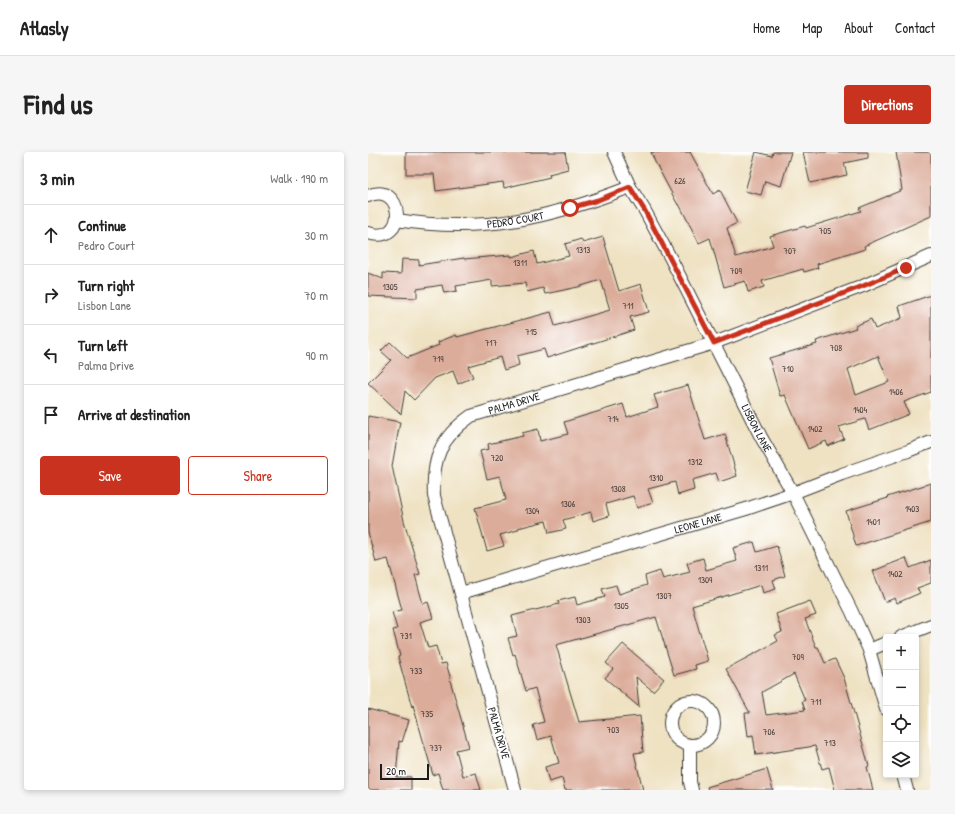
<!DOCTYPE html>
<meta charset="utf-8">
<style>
body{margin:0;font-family:"Patrick Hand",sans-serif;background:#f6f6f6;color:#222}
.controls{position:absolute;right:12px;bottom:12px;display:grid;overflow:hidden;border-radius:4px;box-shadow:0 2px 6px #0003}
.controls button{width:36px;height:36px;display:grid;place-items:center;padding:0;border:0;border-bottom:1px solid #e0e0e0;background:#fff;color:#222;font:20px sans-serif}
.scale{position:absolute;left:12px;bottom:10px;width:49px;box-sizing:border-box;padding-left:4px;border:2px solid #1c1c1c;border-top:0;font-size:11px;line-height:14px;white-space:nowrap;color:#1c1c1c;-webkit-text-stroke:3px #fff;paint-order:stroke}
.stop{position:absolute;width:12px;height:12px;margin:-9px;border:3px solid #c8321e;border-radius:50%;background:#fff}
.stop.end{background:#c8321e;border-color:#fff;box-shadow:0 1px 4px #0008}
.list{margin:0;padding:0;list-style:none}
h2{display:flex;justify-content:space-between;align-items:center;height:52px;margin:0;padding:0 16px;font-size:17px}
h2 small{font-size:13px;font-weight:400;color:#767676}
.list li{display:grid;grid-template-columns:26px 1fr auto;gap:12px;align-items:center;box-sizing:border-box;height:60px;padding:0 16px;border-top:1px solid #e0e0e0}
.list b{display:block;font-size:15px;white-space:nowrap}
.list p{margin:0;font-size:13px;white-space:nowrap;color:#767676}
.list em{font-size:13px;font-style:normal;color:#767676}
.actions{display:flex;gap:8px;padding:12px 16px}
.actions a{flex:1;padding:9px 0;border:1px solid #c8321e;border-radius:4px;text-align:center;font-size:14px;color:#c8321e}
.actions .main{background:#c8321e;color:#fff}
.icon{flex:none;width:22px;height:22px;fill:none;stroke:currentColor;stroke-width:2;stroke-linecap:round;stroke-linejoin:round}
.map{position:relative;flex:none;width:563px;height:638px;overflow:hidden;border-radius:4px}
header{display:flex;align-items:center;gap:24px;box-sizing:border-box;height:56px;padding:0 20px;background:#fff;border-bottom:1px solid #e0e0e0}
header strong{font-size:19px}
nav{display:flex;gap:22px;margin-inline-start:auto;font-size:14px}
.intro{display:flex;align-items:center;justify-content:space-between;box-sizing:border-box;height:96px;padding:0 24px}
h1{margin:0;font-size:28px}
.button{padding:10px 18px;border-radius:4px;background:#c8321e;color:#fff;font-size:14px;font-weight:700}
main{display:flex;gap:24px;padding:0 24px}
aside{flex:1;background:#fff;border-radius:4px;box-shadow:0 2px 6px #0003}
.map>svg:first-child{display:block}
</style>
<header>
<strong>Atlasly</strong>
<nav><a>Home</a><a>Map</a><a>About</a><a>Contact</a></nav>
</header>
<div class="intro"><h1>Find us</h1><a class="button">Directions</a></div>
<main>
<aside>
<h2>3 min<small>Walk · 190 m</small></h2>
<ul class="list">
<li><svg class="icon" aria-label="ahead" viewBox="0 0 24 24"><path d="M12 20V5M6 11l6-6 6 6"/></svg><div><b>Continue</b><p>Pedro Court</p></div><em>30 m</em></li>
<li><svg class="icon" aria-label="right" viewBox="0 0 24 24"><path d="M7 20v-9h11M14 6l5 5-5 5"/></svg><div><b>Turn right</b><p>Lisbon Lane</p></div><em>70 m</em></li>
<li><svg class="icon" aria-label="left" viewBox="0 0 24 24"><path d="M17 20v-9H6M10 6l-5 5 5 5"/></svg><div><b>Turn left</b><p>Palma Drive</p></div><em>90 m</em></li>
<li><svg class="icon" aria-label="arrive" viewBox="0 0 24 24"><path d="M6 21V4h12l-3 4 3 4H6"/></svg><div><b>Arrive at destination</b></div></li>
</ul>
<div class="actions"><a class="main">Save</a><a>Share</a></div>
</aside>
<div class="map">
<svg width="563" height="638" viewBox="0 0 563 638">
<rect width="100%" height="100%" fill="#fff"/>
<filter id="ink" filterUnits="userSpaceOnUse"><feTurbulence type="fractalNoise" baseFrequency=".025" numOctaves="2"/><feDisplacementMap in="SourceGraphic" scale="8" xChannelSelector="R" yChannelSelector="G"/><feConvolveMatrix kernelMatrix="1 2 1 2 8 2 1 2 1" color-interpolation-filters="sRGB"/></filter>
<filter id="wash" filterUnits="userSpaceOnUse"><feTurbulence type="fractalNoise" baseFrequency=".012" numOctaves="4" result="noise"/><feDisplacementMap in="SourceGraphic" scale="16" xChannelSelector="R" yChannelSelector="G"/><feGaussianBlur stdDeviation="0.9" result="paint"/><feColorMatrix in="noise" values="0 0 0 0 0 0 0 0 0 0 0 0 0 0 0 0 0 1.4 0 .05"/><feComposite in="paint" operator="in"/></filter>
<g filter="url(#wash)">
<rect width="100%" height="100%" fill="#efe2c2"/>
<g id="blocks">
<path fill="#dbac9a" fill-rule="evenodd" d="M38,0H197L200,17L181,22L182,25L136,36L135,30L68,39L66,22H38Z
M283,0H322L345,42L352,38L369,71L359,76L368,105L405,94L402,84L437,74L438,76L493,59L491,56L534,38L528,0H563V64L496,94L497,97L449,112L450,116L436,120L435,117L394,129L396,135L380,140L377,129L356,135L342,86L331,91L311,52L310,53L287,10Z
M388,0L404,4L405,0H423L413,34L397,29L393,43L377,39Z
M435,0H500V6L476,11L479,23L442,31Z
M235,85L251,139L273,132L281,160L262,165L266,178L179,206L176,197L149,204L151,213L136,218L132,205L100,214L105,225L90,232L85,219L67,226L46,248L37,239L33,262L0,231L23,208L13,199L22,190L39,206L71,193L70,190L88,183L89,185L183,160L187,174L242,158L233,128L210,135L177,142L175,136L159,140L157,131L124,134V128L88,134L89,139L76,141L74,133L49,137V146L0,144V121L15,127V121L33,122L34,107L51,108V113L96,106V107L143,103V105L166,99L169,112L201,104L197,92L213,87L215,91Z
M563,143V240L536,250L541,262L501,278L497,267L471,275L476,287L460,294L458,289L440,297L417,243L412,244L401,206L449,192L448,189L488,176L487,174L503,167L507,177L534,166L531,154ZM510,204L521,230L488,243L480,217Z
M320,233L337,288L357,282L369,324L351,330L348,321L324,328L326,338L310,343L307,330L280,337L285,351L269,356L265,344L238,352L241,364L225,369L223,360L195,368L198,377L181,381L178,369L150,376V378L132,383L136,394L119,399L107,356L138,348L132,324L119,327L112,299L121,297L120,292L155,284L154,281L170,277L172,289L200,282L196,270L255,252L259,265L290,255L286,243Z
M0,264L32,270L24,314L36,369L52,422L47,423L55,452L60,450L65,466L52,470L60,496L68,494L73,512L78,511L83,528H82L101,595L88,598L95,624L108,621L113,638H75L70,621L65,623L45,553L44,555L30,505L32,504L25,478L29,477L24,460L34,458L20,407L8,410L0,380Z
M563,331V370L488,394L478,359L520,346L519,345Z
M386,390L389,400L409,394L417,424L405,428L408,437L395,441L393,433L324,454L340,509L327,513L328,517L306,523L288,465L188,493L211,570L272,564L275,600L266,601L275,638H197L194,626L181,630L177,615L191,611L183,584L169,588L165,573L176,570L167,536L158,539L147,502L145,503L140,486L149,484L144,464L191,452L190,449L207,445L209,453L237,445L234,437L248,433L251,442L279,433L277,424L292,419L295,427L322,420L319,411L335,406L338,418L369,409L365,396Z
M538,406L542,416L563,408V431L549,436L552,441L529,451L527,446L517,450L505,419Z
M442,449L448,463L437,467L448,495H450L457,511L467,507L476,526L501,614L499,615L505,638H467L461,615L454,617L447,594L388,603L385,583L380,584L377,561H382L358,517L410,489L407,483L414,480L408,462ZM426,522L437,548L434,549L437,558L398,563L394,540Z
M255,492L296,527L285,539L268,525L271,555L237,526L245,517L238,511Z
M0,557L41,568L34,590L31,589L28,625H43V638H0Z
M399,617L405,638H340L339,635Z"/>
</g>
</g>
<g filter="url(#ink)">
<use href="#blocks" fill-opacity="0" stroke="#3c3a35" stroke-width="1"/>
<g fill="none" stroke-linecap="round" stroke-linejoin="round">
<defs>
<g id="minor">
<path id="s1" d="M246,0L262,35L277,59L303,107L393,285L425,341L484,460L501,498L518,557"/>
<path d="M0,44C36,28 41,94 0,81"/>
<path id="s2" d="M29,68C114,82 183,66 262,35"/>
<path id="s3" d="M93,441L378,357L425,341L474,322L540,299L563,290"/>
<path d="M533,485L563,473"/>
<path d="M501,498L518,491"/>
<circle cx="324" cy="571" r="22"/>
<path d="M322,593V630L324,638"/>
<path d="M535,623L539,638"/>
<path id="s4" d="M147,638L66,344C64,307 72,286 103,264L346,191L495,134L563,104"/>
</g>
</defs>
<use href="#minor" stroke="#3c3a35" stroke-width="14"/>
<use href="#minor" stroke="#fff" stroke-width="12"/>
</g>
</g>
<g fill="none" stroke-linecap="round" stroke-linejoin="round" filter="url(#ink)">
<path stroke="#c8321e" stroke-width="5" d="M202,56L230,48L262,35L277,59L346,191L495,134L538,116"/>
</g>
<g text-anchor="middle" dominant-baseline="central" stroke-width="4" stroke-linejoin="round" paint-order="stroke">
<g font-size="9" fill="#4c403c">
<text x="312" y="29">626</text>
<text x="457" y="79">705</text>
<text x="215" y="98">1313</text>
<text x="422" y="99">707</text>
<text x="152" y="111">1311</text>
<text x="368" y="119">709</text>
<text x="22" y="135">1305</text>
<text x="260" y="154">711</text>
<text x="163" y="180">715</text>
<text x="123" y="191">717</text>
<text x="468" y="196">708</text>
<text x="70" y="207">719</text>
<text x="420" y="217">710</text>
<text x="528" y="240">1406</text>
<text x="492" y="258">1404</text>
<text x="245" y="267">714</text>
<text x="447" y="277">1402</text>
<text x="129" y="306">720</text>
<text x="327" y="310">1312</text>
<text x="288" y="326">1310</text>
<text x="250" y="337">1308</text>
<text x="200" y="352">1306</text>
<text x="544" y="357">1403</text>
<text x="164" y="359">1304</text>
<text x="505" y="370">1401</text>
<text x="393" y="416">1311</text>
<text x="527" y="422">1402</text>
<text x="337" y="428">1309</text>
<text x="296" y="444">1307</text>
<text x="253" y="454">1305</text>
<text x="215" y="468">1303</text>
<text x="38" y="484">731</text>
<text x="430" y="505">709</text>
<text x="48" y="519">733</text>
<text x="448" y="550">711</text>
<text x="59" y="562">735</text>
<text x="245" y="578">703</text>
<text x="401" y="580">706</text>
<text x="462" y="591">713</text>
<text x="68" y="596">737</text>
</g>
<g font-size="11" fill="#1c1c1c" stroke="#fff">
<text stroke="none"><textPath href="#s2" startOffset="119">PEDRO COURT</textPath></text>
<text stroke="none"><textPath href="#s4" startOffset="443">PALMA DRIVE</textPath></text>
<text stroke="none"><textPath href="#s1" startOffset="311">LISBON LANE</textPath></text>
<text stroke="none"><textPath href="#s3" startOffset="247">LEONE LANE</textPath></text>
<text transform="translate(131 581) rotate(74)">PALMA DRIVE</text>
</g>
</g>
</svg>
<div class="controls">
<button>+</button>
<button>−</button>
<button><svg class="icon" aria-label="locate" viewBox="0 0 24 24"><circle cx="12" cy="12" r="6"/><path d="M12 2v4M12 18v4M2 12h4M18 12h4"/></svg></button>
<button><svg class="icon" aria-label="layers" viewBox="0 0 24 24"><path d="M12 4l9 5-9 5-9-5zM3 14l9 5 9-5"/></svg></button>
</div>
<div class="scale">20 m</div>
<div class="stop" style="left:202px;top:56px"></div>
<div class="stop end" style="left:538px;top:116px"></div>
</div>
</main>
